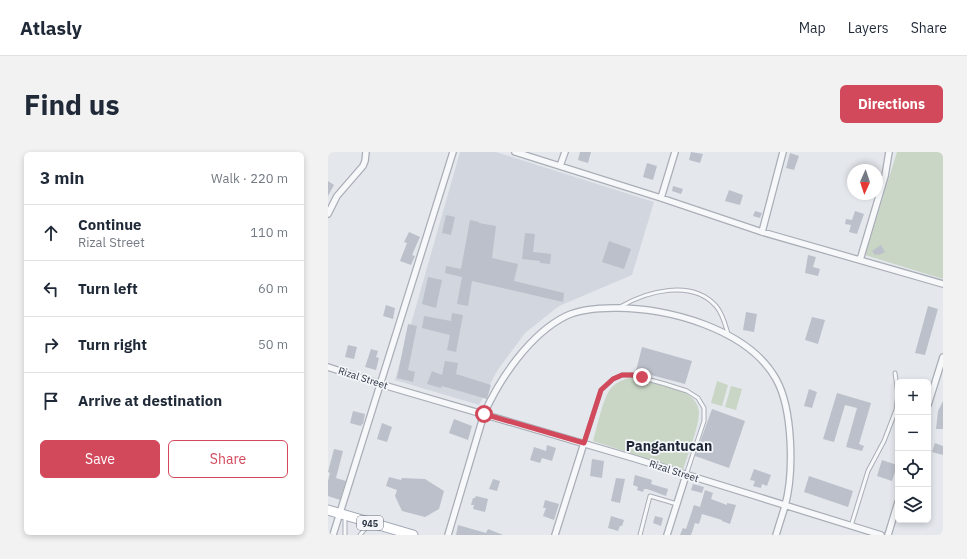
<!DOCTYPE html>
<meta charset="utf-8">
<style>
body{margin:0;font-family:"IBM Plex Sans",sans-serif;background:#f2f2f3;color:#1f2937}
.controls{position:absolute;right:12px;bottom:12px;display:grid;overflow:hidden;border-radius:6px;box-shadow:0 2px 6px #0003}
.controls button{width:36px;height:36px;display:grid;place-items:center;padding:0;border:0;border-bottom:1px solid #e0e1e3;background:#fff;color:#1f2937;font:20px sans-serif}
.compass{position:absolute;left:519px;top:12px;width:36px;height:36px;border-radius:50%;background:#fff;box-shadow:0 2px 6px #0003;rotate:183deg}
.stop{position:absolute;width:12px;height:12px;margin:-9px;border:3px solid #d1495b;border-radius:50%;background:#fff}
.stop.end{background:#d1495b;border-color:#fff;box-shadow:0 1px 4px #0008}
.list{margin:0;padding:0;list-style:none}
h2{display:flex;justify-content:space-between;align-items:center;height:52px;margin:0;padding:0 16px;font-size:17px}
h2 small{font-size:13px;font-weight:400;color:#747a83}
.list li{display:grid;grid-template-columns:26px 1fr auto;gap:12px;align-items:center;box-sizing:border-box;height:56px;padding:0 16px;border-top:1px solid #e0e1e3}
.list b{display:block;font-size:15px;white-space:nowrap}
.list p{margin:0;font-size:13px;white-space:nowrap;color:#747a83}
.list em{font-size:13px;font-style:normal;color:#747a83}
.actions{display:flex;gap:8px;padding:12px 16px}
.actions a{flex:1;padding:9px 0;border:1px solid #d1495b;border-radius:6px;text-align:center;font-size:14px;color:#d1495b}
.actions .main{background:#d1495b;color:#fff}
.icon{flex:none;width:22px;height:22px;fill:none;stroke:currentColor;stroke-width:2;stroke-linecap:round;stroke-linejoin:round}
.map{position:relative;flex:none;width:615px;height:383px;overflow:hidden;border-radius:6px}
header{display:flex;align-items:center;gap:24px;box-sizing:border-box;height:56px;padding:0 20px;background:#fff;border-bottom:1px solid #e0e1e3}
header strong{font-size:19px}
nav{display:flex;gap:22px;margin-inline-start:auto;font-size:14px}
.intro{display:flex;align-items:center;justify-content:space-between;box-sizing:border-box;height:96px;padding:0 24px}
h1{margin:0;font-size:28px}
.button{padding:10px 18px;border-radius:6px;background:#d1495b;color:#fff;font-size:14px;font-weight:700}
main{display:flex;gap:24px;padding:0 24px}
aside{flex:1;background:#fff;border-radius:6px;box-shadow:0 2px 6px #0003}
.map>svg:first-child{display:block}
</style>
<header>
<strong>Atlasly</strong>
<nav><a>Map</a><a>Layers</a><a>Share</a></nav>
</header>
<div class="intro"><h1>Find us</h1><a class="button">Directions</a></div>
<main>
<aside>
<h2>3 min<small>Walk · 220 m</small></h2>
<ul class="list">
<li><svg class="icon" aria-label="ahead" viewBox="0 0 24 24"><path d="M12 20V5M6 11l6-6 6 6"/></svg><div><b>Continue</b><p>Rizal Street</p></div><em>110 m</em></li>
<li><svg class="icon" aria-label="left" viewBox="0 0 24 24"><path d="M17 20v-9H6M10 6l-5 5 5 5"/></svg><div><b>Turn left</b></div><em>60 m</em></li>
<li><svg class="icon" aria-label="right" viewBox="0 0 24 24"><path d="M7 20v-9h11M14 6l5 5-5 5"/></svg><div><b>Turn right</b></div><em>50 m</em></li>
<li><svg class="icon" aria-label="arrive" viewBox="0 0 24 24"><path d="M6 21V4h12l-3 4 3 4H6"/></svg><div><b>Arrive at destination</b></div></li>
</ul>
<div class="actions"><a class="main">Save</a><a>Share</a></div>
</aside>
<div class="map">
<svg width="615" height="383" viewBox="0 0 615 383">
<rect width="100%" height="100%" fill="#e4e7ec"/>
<path fill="#d2d6de" d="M132,0H168L326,50L304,123L231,154L197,181L169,219L151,253L67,228Z"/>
<path fill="#c9d6c5" d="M569,0H615V127L537,103Z
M304,225C322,229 372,236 371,261C370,278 360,301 355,318L265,289C269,276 275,244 284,235C290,229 297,227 304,225Z
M389,229L400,233L394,254L383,251Z
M403,234L414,237L408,258L397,255Z"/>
<path fill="#bbc0ca" d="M252,0H263L260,11L250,8Z
M363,0L375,2L372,11L361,8Z
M462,1L471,4L466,18L458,16Z
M319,11L329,14L325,28L315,25Z
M0,29L6,33L0,44Z
M345,34L355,37L353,42L344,39Z
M401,38L415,43L412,53L397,49Z
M427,59L434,61L432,66L425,64Z
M527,59L536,62L529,82L521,80L523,73L517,72L518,67L524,68Z
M118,63L127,65L123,83L114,81Z
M142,68L151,70V71L168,74L164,106L190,112L186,129L236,141L235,150L144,129L140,154L129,152L134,125L117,121L118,114L133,117Z
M81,80L92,85L84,103L87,104L83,113L72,109L79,91L76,90Z
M197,81L207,82L205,100L223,102L222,112L212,111V109L194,107Z
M281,89L303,97L296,117L274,110Z
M553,93L557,100L551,103L550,102L547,103L544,99Z
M480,103L488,105L485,115L492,117L490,124L477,121Z
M100,125L114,128L108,156L94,152Z
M58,153L67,156L65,167L55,164Z
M600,154L610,157L597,203L587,201Z
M418,160L429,162L426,180L415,178Z
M124,161L135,163L128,200L119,198L122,183L94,176L96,164L123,169Z
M484,165L497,168L490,192L477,188Z
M80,172L89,174L80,218L87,220L85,230L69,226Z
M20,193L29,195L26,207L17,205Z
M314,195L364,209L357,232L308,219Z
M43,197L50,199L48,205L51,206L48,218L37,215Z
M117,209L130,211L128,222L163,233L159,247L114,234L113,236L99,232L104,219L114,223Z
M481,237L489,240L484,256L476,254Z
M509,241L543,251L531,292L536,294L534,299L518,295L529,256L517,253L506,290L495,287Z
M615,249V277H608L610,259Z
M384,257L417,269L401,316L367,304Z
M25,259L37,262L35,272H34L33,274L22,271Z
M126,267L144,274L140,288L121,281Z
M54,271L64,275L59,290L49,287Z
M607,291L615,294V303L604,300Z
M219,293L228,296L224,309L214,306L212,311L202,308L206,295L218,299Z
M6,297L15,299L8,326L18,329L12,348L0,344V329L2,321L0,320Z
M264,307L276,309L274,326L262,324Z
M554,308L569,313L564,329L549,324Z
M426,317L443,323L439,334L434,332L433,336L425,334L427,329L422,328Z
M307,323L324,328L323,332L340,337L338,344L319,337H316L315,340L309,338L310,335L305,333Z
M481,324L525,339L520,355L476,340Z
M61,325L73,328L74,326L97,327L116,339L111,357L97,365L74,359L67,344L69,338L58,334Z
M288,326L297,327L292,351L283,349Z
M165,327L172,329L169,339L161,337Z
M365,332L376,335L374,341L363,338Z
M377,338L385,341L383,347L399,353V351L408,353L402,372L394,369V368L374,362L371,372L367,371L363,383H352L355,376L358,377L366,353L372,355Z
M148,344L160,347L157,360L145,357L146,353H143L145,346H147Z
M217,348L231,352L226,368L215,364L218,356H215Z
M283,364L296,368L294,374H292L290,379L280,376Z
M327,364L335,366L333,374L325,371Z
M130,373L158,381L160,377L175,383H128Z"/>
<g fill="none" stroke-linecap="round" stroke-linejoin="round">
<defs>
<path id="lane" d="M292,155C319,139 364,127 388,154C395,162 397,172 400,182
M256,291L273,238L285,227L294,223H304L337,232L359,239L370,246L376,256V269L358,323
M523,374L540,319L556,289L568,258L570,242L567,221
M17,383V365
M32,383L41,372
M312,383L322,344L349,352"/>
<path id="street" d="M187,0L333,46L434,80L615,132
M232,14L237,0
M333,46L347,0
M0,62L9,44L35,14L37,9L38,0
M434,80L455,0
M532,108L557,24L561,0
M0,215L52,232L305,306L553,383
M600,253L615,205
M5,383L125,0
M120,383L156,262C172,226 202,182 238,164C253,157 270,156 286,156C339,155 420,177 448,227C465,257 466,321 457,354C454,364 451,373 448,383
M227,383L256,291
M339,383L358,323
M560,383L570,350"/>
<path id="primary" d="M0,358L85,383"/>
</defs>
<use href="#lane" stroke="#a9aeb7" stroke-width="5"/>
<use href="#street" stroke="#a9aeb7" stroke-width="8"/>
<use href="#primary" stroke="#a3abb8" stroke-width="11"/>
<use href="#lane" stroke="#f7f8fa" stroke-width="3"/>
<use href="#street" stroke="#f7f8fa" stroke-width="5.5"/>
<use href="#primary" stroke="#fff" stroke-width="9"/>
</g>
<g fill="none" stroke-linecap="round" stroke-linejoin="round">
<path stroke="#d1495b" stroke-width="5" d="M156,262L256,291L273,238L285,227L294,223H304L314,225"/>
</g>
<g text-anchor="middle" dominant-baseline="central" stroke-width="3.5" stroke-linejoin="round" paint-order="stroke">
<rect fill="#f4f6f9" stroke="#676e7b" stroke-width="1" x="29" y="364" width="26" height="14" rx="3"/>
<g font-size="9" font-weight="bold" fill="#2b3445">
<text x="42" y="371">945</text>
</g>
<g font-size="10" fill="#2b3445" stroke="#f4f6f9">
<text transform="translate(35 226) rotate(18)">Rizal Street</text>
<text transform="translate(346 319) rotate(18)">Rizal Street</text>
</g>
<g font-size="14" font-weight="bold" fill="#1d2536" stroke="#f4f6f9">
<text x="341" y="294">Pangantucan</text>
</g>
</g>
</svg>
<div class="controls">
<button>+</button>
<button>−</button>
<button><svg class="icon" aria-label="locate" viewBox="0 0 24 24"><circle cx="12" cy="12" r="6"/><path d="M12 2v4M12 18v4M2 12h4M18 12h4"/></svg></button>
<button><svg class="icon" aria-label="layers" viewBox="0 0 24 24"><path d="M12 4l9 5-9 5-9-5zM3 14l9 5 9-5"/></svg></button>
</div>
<svg class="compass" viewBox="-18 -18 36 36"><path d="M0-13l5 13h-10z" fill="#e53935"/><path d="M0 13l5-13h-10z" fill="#747a83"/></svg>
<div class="stop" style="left:156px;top:262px"></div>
<div class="stop end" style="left:314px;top:225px"></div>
</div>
</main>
